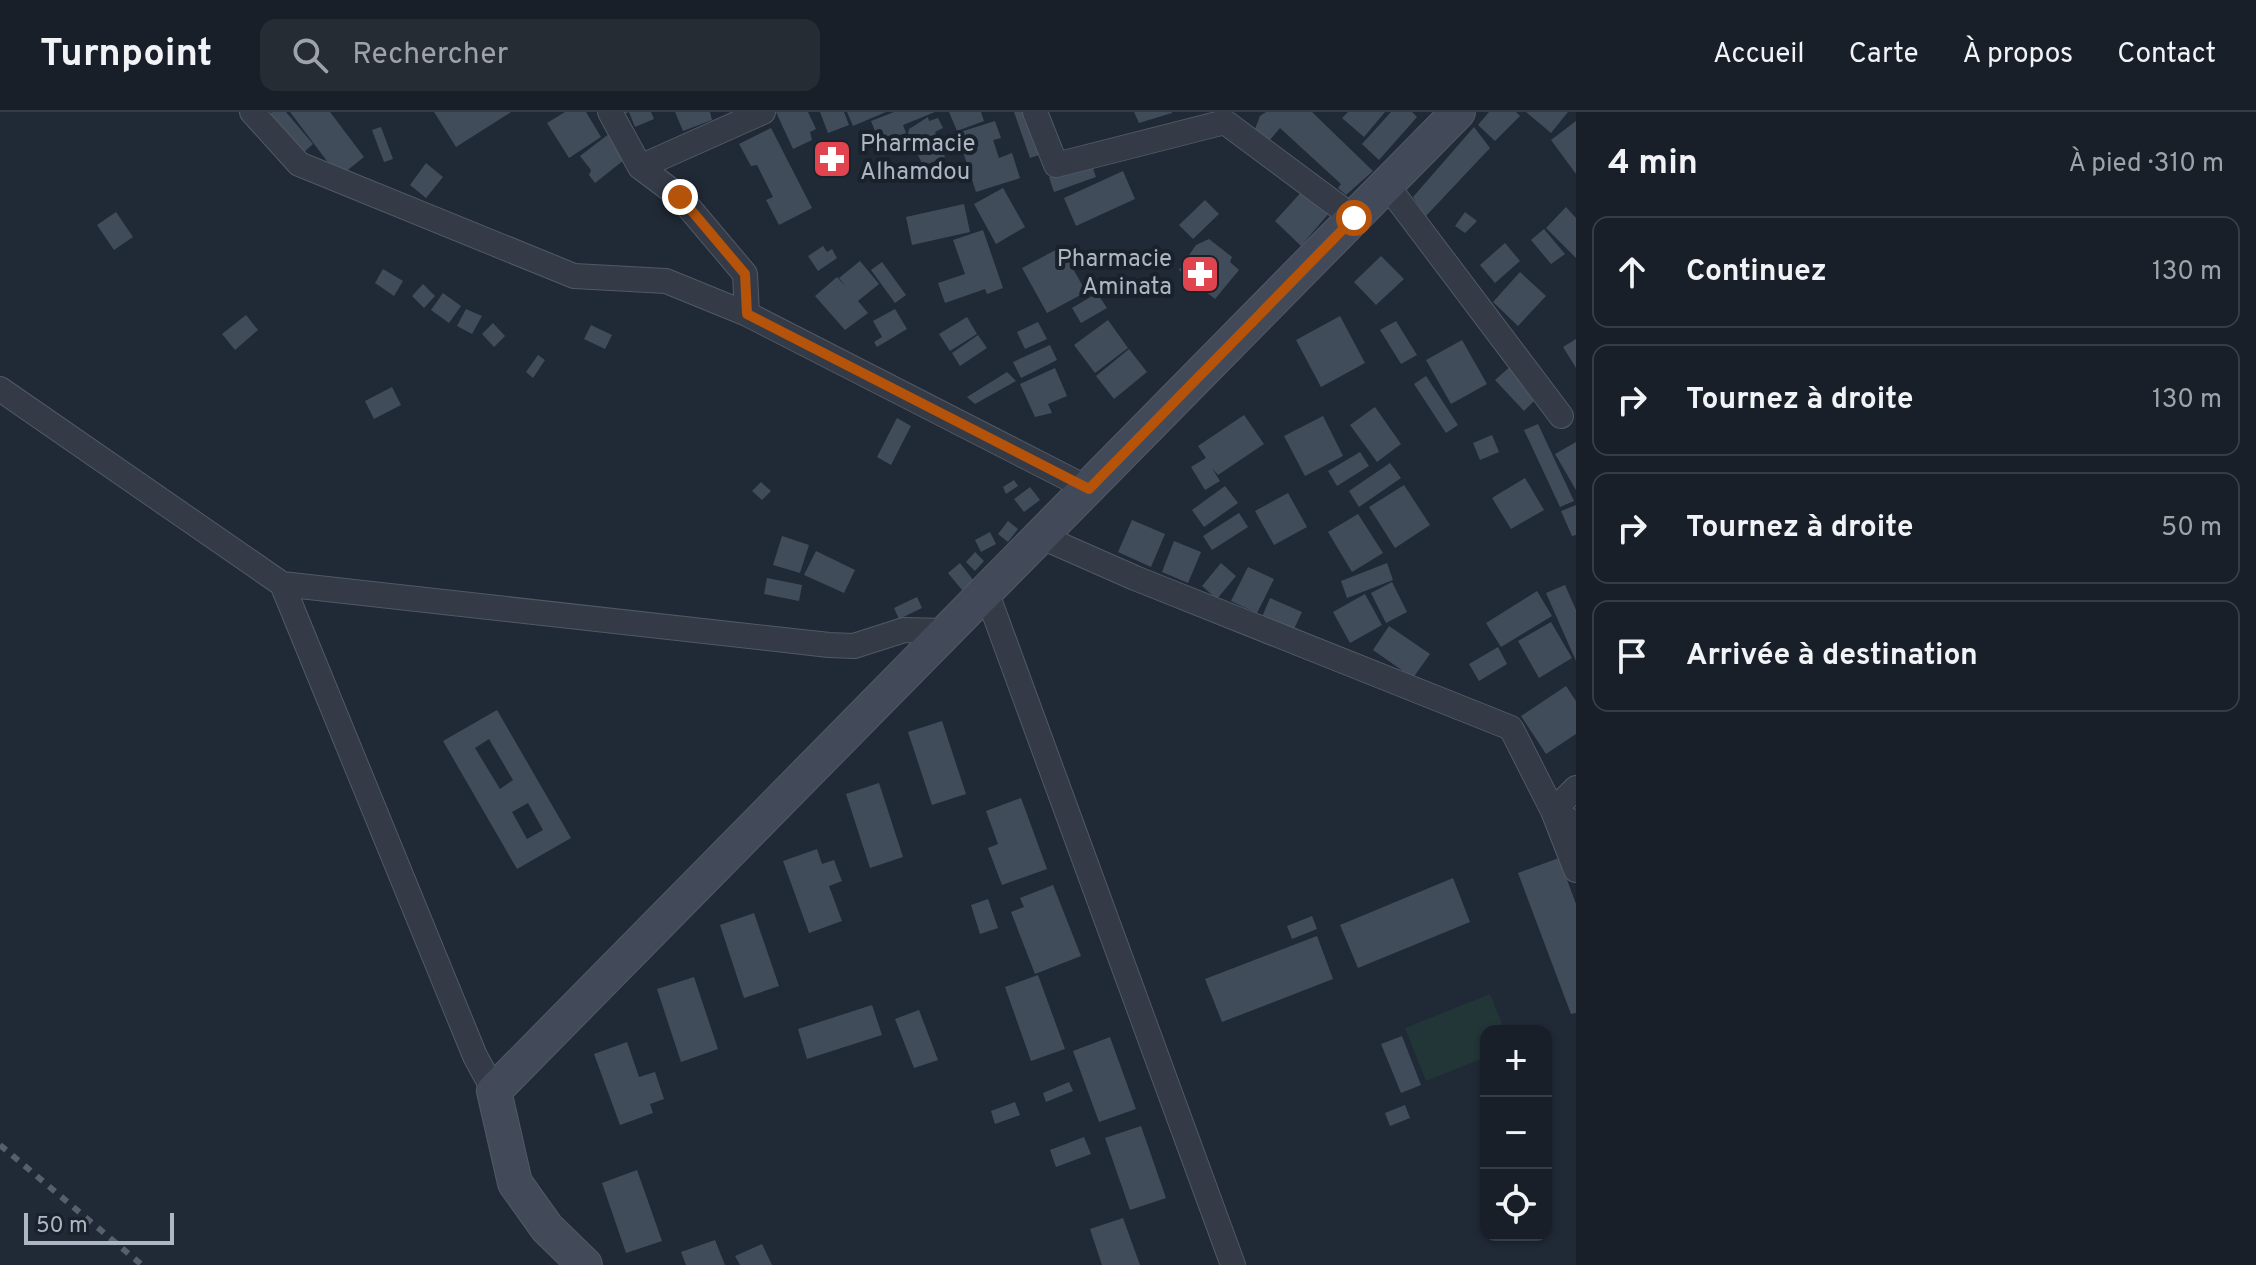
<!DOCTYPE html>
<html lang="fr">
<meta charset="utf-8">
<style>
body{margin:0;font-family:Overpass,sans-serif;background:#252c34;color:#f1f3f6}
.controls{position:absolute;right:24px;bottom:24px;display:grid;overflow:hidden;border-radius:16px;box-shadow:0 2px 6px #0004}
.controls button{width:72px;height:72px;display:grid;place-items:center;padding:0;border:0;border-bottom:2px solid #363d45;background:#181f28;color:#f1f3f6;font:40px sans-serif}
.scale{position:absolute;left:24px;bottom:20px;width:150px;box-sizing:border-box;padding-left:8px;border:4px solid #aeb6c4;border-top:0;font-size:22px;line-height:28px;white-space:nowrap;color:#aeb6c4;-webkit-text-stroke:6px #19212b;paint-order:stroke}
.stop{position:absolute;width:24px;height:24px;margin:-18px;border:6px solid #b45309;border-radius:50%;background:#fff}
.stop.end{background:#b45309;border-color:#fff;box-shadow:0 2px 8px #0008}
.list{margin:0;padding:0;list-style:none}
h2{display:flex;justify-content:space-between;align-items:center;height:104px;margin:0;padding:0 32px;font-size:34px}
h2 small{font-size:26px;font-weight:400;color:#9fa2a8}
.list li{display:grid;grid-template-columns:52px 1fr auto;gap:24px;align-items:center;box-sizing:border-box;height:112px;margin:0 16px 16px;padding:0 16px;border:2px solid #363d45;border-radius:16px}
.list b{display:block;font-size:30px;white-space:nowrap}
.list em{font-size:26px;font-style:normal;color:#9fa2a8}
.icon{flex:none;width:44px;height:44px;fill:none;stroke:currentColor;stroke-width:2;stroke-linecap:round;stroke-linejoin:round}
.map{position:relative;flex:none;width:1576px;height:1153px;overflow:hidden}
header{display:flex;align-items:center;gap:48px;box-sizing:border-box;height:112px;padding:0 40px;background:#181f28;border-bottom:2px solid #363d45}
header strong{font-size:38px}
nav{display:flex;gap:44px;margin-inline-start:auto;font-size:28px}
.search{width:560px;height:72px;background:#252c34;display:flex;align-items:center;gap:20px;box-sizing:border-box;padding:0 28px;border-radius:16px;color:#9fa2a8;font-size:30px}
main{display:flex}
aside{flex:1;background:#181f28}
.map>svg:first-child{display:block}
</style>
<header>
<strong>Turnpoint</strong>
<div class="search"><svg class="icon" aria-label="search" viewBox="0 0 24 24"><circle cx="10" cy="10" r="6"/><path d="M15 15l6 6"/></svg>Rechercher</div>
<nav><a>Accueil</a><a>Carte</a><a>À propos</a><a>Contact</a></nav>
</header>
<main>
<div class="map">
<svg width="1576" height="1153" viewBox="0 0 1576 1153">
<rect width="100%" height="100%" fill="#202936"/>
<path fill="#223537" d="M1490,882L1505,919H1486V945L1426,969L1405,916Z"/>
<path fill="#414c5b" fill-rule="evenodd" d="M272,0H286L313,32L303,41L269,2Z
M290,0H330L364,45L339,65Z
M434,0H511L456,35Z
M565,0H586L601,25L569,46L547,11Z
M615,0H651L654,7L635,15L629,0L617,5Z
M675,0H710L712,8L683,19Z
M776,0H808L816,17L810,20L812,28L793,37Z
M820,0H844L849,13L828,21Z
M847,0H886L853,14Z
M894,0H935L903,13L906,21L880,31L871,9Z
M949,0H981L984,9L957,19Z
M1014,0H1030L1045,41L1030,46Z
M1134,0H1172V1L1139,11Z
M1266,0H1312L1373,59L1346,83L1338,76L1341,72L1280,16L1269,29L1255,17L1260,4Z
M1348,0H1385L1364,25L1342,6Z
M1391,0H1412L1417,5L1379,48L1362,32Z
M1489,0H1516L1520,4L1495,29L1478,13Z
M1526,0H1568L1551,21Z
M928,5L929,9L938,6L943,16L935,20L945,45L923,54L915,36L911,38L907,28L909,17Z
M995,9L1001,26L993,28L999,46L1012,41L1020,66L976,80L957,21Z
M1576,9V62L1551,28Z
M381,15L393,47L384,50L372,18Z
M1474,15L1490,36L1425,105L1413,85Z
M771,16L812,96L779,113L766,88L773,85L757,53L751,54L739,32Z
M610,21L629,44L595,71L589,63L591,58L580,44Z
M426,51L443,65L426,86L410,73Z
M1091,51L1096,65L1054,80L1049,65Z
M1123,59L1135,87L1076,114L1064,86Z
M1003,76L1025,115L996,132L974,92Z
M1305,76L1330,100L1301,134L1275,109Z
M1205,88L1219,102L1193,127L1179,113Z
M964,92L970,120L912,133L906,105Z
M1566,95L1576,106V146L1546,116Z
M116,100L133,125L114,138L97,113Z
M1465,100L1477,109L1465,121L1455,114Z
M1544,117L1565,142L1551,152L1531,128Z
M983,118L1003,176L987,182L985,177L945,191L938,171L965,162L953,128Z
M1209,127L1232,145L1230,150L1239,158L1215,187L1179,158L1196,133Z
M1505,131L1520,149L1495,171L1480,153Z
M823,134L827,140L832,137L837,146L818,159L808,144Z
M1061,135L1086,180L1047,201L1022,156Z
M1381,144L1404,167L1376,193L1354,170Z
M860,149L879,172L858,189L868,201L845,218L815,184L837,165L846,175L839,166Z
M882,150L906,183L895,191L871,158Z
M383,157L403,169L394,184L375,171Z
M1520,160L1546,184L1518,214L1493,190Z
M423,172L435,184L424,196L412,184Z
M443,181L461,194L449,211L431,198Z
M1097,181L1107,196L1081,211L1072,196Z
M466,197L482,204L472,222L457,214Z
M895,197L907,217L877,235L874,230L882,225L873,209Z
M246,203L258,218L235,238L222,222Z
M1340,204L1365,251L1321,275L1296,228Z
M967,205L977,222L950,239L939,222Z
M1108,208L1128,236L1095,261L1074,233Z
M1396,209L1417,243L1401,252L1380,218Z
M1038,210L1047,227L1025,237L1017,220Z
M493,211L505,224L494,235L482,222Z
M591,213L612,223L605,237L584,227Z
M978,223L987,236L960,254L952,241Z
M1576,227V256L1563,235Z
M1462,228L1487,272L1451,292L1426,248Z
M1050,233L1057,248L1021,266L1013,250Z
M1129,237L1147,260L1114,287L1096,264Z
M538,243L545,248L533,266L526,260Z
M1512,253L1540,283L1524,299L1495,268Z
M1055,256L1067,284L1048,292L1052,301L1035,305L1020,272Z
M1007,260L1016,269L975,292L967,285Z
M1426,264L1458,313L1446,321L1414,272Z
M392,275L401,293L374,307L365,289Z
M1375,295L1401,332L1377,350L1350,313Z
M1244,303L1264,332L1218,363L1212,356L1220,369L1205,378L1191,355L1206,346L1198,334Z
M1323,304L1343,344L1305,364L1284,324Z
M897,306L911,314L891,353L877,345Z
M1538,312L1574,389L1560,395L1524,318Z
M1492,323L1499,340L1480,348L1473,331Z
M1576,330V378L1555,342Z
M1360,340L1369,354L1337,374L1328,359Z
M1390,351L1401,366L1359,395L1349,379Z
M1525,366L1544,398L1511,417L1492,386Z
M1014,368L1018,374L1006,382L1003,375Z
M761,370L771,379L762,388L752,379Z
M1404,373L1430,413L1395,436L1369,395Z
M1225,374L1238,391L1204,415L1192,398Z
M1030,375L1040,388L1024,400L1014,387Z
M1288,381L1307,415L1274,433L1255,399Z
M1576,393V423L1572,424L1561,399Z
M1239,401L1248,415L1212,438L1203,424Z
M1358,402L1383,441L1352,460L1328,420Z
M1132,408L1165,422L1151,455L1118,440Z
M1008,409L1018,417L1008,430L998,422Z
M990,420L996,432L981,440L975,428Z
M782,424L809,433L800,461L773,453Z
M1174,429L1201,440L1188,471L1162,460Z
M816,439L855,458L844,481L804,463Z
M975,440L984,449L975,459L966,450Z
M960,451L974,469L962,478L948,461Z
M1221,451L1236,464L1217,487L1202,474Z
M1387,451L1393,468L1347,486L1341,469Z
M1248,455L1274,467L1257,501L1231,489Z
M767,466L802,473L799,489L764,482Z
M1392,470L1407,500L1386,511L1371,481Z
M1565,473L1576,498V549L1546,481Z
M1537,479L1552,504L1501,535L1486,511Z
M1365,482L1382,513L1350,531L1333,500Z
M917,485L922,496L899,507L894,496Z
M1270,486L1302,500L1293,519L1262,505Z
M1551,510L1572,546L1539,566L1518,529Z
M1389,514L1430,542L1413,566L1373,538Z
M1498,535L1507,552L1479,569L1469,552Z
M1566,574L1576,589V622L1546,642L1521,604Z
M497,598L571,726L517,757L443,629ZM489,627L513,668L500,677L475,636ZM528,691L543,718L527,727L512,700Z
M942,609L966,682L932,693L908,620Z
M879,671L903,745L870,756L846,682Z
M1021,686L1047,757L1002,773L988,736L998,732L986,699Z
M817,737L822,752L834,748L842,769L829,774L842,809L809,821L783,749Z
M1559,746L1576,792V901L1571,902L1518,761Z
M1453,766L1470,810L1358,856L1340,813Z
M1053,773L1081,844L1035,862L1011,800L1024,795L1020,786Z
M988,787L998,816L980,822L971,793Z
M754,801L779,874L744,886L720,813Z
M1312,804L1317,817L1292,827L1287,814Z
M1317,824L1333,867L1222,910L1205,867Z
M1038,863L1065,937L1031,949L1005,875Z
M694,865L718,937L681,950L657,877Z
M872,893L882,923L807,947L798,917Z
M919,898L938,948L914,956L895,907Z
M1402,924L1421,973L1401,981L1381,932Z
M1110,925L1136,997L1099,1010L1073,939Z
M627,930L639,965L655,960L664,987L650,992L653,1001L620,1013L594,942Z
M1069,970L1073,979L1046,990L1043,981Z
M1015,990L1020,1003L995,1012L991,999Z
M1405,993L1410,1006L1390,1014L1385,1001Z
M1141,1014L1166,1086L1130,1098L1105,1026Z
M1084,1025L1091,1042L1056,1055L1050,1038Z
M637,1058L662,1129L626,1141L602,1071Z
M1123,1106L1140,1153H1102L1090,1117Z
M715,1128L725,1153H686L681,1140Z
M762,1132L772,1153H740L735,1144Z"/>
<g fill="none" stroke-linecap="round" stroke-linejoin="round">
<defs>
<path id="street" d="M252,0L299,52L574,164L666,169L747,202L1089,377
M610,0L640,55L680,85L745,162L747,202
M1035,0L1056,53L1225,10L1354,106
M640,55L763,0
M1386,72L1561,304
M0,277L282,472L829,533L854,534L904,518L945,519
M1042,425L1135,466L1511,616L1553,699L1576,758
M282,472L475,944L494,979
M986,479L1233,1153
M1576,676L1553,699L1576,712"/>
<path id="secondary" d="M585,1153L547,1116L515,1071L494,979L1458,0"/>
</defs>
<use href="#street" stroke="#515965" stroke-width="26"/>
<use href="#secondary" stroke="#515965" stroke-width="36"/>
<use href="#street" stroke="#343b47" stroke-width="24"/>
<use href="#secondary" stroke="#424a5a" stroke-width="34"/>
<path stroke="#555f6e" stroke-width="6" stroke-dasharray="8 8" stroke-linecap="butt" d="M0,1033L142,1153"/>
</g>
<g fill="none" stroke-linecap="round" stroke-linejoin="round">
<path stroke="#b45309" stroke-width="10" d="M680,85L745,162L747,202L1089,377L1354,106"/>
</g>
<defs>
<symbol id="pharmacy-square" viewBox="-11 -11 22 22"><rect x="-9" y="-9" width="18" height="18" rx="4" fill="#e0444e" stroke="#19212b"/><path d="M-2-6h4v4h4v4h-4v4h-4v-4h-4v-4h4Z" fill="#fff"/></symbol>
</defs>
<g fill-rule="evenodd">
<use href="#pharmacy-square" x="810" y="25" width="44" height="44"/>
<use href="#pharmacy-square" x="1178" y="140" width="44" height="44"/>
</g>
<g text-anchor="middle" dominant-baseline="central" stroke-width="8" stroke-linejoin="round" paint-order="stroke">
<g font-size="24" fill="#aeb6c4" stroke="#19212b" text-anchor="start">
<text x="860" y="33">Pharmacie<tspan x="860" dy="28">Alhamdou</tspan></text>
<text x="1172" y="148" text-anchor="end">Pharmacie<tspan x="1172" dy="28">Aminata</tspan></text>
</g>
</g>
</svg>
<div class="controls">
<button>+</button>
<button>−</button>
<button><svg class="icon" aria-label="locate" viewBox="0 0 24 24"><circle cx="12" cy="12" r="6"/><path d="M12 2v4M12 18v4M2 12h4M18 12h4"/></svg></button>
</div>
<div class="scale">50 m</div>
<div class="stop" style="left:1354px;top:106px"></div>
<div class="stop end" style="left:680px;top:85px"></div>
</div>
<aside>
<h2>4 min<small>À pied · 310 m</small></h2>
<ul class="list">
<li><svg class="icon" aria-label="ahead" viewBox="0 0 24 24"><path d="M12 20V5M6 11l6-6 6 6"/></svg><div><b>Continuez</b></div><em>130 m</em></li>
<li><svg class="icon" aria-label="right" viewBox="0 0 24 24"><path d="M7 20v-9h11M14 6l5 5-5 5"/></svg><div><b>Tournez à droite</b></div><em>130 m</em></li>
<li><svg class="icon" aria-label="right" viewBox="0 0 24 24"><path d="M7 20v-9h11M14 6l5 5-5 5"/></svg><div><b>Tournez à droite</b></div><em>50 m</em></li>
<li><svg class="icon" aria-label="arrive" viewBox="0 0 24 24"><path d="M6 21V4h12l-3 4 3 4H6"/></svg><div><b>Arrivée à destination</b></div></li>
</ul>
</aside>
</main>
